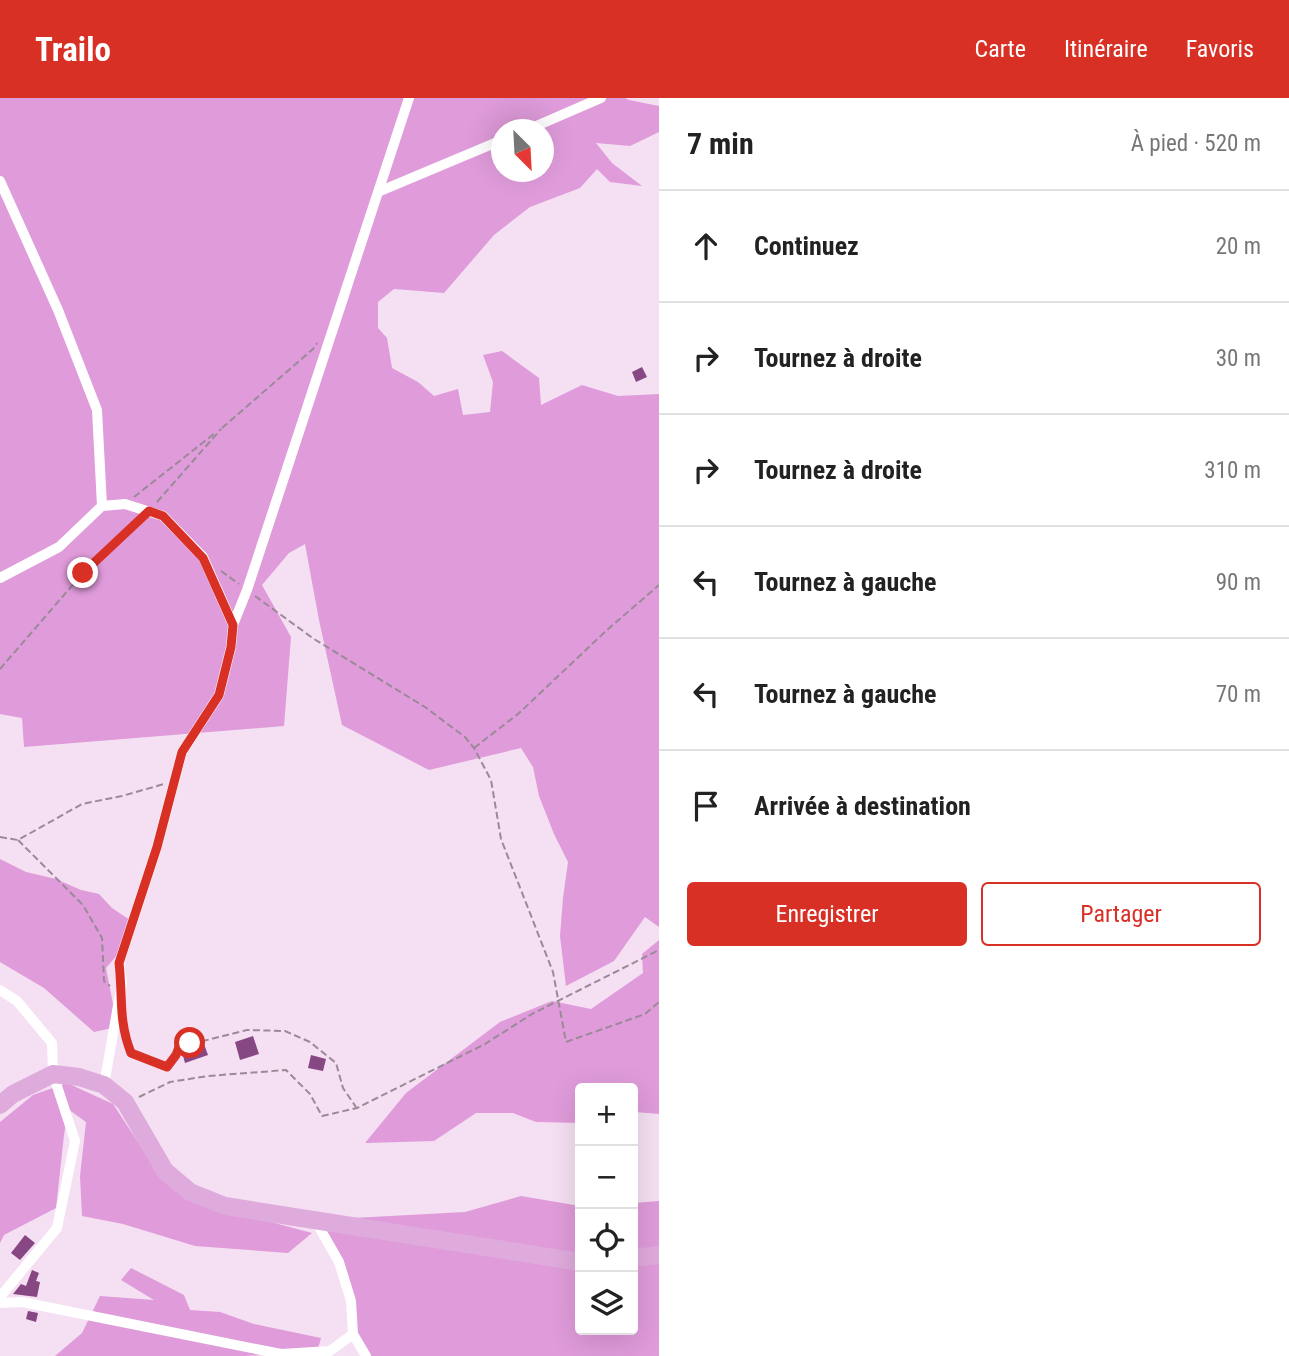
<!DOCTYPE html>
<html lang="fr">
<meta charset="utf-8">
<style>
body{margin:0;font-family:"Roboto Condensed",sans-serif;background:#f6f6f6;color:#222}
.controls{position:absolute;right:21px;bottom:21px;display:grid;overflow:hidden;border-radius:7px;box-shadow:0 7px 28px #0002}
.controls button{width:63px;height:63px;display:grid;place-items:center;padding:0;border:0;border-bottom:2px solid #e0e0e0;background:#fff;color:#222;font:35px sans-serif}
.compass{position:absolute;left:491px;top:21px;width:63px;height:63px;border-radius:50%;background:#fff;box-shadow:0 7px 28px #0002;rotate:156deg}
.stop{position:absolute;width:21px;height:21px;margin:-16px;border:5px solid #d93025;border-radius:50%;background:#fff}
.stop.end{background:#d93025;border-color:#fff;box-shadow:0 2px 7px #0008}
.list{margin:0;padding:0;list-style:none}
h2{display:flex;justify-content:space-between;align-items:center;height:91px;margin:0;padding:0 28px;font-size:30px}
h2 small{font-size:23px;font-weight:400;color:#767676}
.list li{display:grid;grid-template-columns:46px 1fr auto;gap:21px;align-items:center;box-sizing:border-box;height:112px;padding:0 28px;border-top:2px solid #e0e0e0}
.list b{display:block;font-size:26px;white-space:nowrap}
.list em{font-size:23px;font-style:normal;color:#767676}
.actions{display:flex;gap:14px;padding:21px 28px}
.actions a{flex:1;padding:16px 0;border:2px solid #d93025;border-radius:7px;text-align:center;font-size:24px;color:#d93025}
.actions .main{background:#d93025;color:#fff}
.icon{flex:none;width:38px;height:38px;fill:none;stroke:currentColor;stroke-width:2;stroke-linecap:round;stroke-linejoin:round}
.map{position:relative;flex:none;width:659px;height:1258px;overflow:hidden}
header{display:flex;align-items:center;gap:42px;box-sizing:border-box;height:98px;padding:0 35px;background:#d93025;color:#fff}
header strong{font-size:33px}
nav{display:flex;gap:38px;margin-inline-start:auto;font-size:24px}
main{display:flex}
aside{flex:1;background:#fff}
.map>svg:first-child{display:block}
</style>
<header>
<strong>Trailo</strong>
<nav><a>Carte</a><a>Itinéraire</a><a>Favoris</a></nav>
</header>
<main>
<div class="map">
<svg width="659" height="1258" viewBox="0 0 659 1258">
<rect width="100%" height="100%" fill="#f5dff2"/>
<path fill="#df9bda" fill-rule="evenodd" d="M0,0H625L629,2L659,8V34L630,48L596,45L612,65L642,88L610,84L597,71L580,90L530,109L494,137L444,195L394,191L378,204V230L387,240L392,270L418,284L434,298L458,291L463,317L490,314L493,284L483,257L502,253L539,280L541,307L582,287L618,298L659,296V829L645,819L614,863L566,888L560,838L563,800L568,764L554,736L539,698L533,669L521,650L429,672L342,627L319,522L305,446L289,455L262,487L291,539L284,628L24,649L22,620L0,616ZM502,32H544V74H502Z
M0,761L26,774L56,781L81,792L99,796L112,810L130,822L118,856L106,870L113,906L112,930L94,934L44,890L0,864Z
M659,842V1016L635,1014L633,1016V990H580V1025L536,1024L513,1015H476L434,1043L365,1045L406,995L500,924L552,903L591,911L643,875L642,856Z
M67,985L113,1006L161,1079L192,1103L312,1135L288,1155L195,1148L123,1126L82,1118L80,1078L86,1024L68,1011L64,1037L56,1110L4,1137L0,1145V1024L33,997Z
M521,1098L580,1108V1232H633V1105L659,1103V1258H366L353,1236L339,1164L315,1122L465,1114Z
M131,1170L184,1197L190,1212L220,1214L254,1226L321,1240L317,1254L244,1258H55L82,1235L100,1198L154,1202L121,1182Z"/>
<path fill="#864782" d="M642,269L647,279L636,284L632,274Z
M253,938L259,956L240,962L235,944Z
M204,946L208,957L185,965L182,954Z
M311,957L326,961L323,973L308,970Z
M25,1137L35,1145L20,1162L11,1155Z
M32,1172L39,1175L36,1183L40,1184L37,1199L13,1196L21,1186L26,1188Z
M28,1213L38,1215L36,1224L26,1221Z"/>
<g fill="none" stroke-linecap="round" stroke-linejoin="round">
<path stroke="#9a8a98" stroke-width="2" stroke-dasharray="7 3.5" stroke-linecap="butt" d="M222,330L313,251L317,245
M134,399L215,335
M157,404L221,331
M221,473L239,486
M255,498L314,541L425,609L465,639L474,650L491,682L501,741L553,874L566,944L645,916L659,904
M0,571L83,475L138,422
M474,650L518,616L607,532L659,487
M0,739L18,742L82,706L122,698L164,686
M18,742L83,807L102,840L104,883L110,888
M124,937L131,955L167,969L176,957L179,949L247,932L285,933L310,944L336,965L343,990L356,1009
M139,999L170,984L208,978L286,972L310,996L322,1018L357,1010L485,946L532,916L659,852"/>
<path stroke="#fff" stroke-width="10" d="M527,32L601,0
M0,83L58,212L97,312L102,408L59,449L0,480
M378,94L502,42
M102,408L125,406L163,418L203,459L233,527
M0,892L17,903L52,945L53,976L75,1043L57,1130L0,1199
M104,987L122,885L119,865L157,749L182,654L219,597L231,549L233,527L247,492L409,0
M0,1205L22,1204L281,1256L330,1253L353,1236L351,1203L339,1164L315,1122
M353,1236L366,1258"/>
<path stroke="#dfaadc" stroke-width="18" d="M0,1007L13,996L53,976L79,979L104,987L125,1004L165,1073L190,1094L225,1108L580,1164
M633,1160L659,1157"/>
</g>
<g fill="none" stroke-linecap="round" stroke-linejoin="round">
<path stroke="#d93025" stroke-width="9" d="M83,475L149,413L163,418L203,460L233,527L231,549L219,597L182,654L157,749L119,865C123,898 118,922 131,955L167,969L176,957L179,949L190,945"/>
</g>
</svg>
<div class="controls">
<button>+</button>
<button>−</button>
<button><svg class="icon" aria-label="locate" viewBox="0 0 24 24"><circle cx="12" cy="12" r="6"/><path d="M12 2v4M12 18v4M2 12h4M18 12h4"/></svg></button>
<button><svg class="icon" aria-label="layers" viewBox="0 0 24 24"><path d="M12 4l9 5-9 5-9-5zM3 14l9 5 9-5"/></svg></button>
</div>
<svg class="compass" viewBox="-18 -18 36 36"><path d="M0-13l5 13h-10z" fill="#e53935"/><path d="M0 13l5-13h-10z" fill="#767676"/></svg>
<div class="stop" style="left:190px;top:945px"></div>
<div class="stop end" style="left:83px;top:475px"></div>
</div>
<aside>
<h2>7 min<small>À pied · 520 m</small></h2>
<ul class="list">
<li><svg class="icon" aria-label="ahead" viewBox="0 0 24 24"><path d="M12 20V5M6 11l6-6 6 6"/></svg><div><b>Continuez</b></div><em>20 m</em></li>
<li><svg class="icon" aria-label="right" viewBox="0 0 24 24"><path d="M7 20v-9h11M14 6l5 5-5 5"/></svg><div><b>Tournez à droite</b></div><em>30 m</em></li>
<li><svg class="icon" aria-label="right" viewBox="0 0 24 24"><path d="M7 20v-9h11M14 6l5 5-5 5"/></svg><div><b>Tournez à droite</b></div><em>310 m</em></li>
<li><svg class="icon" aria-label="left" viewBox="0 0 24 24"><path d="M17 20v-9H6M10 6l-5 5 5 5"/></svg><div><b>Tournez à gauche</b></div><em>90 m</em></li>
<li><svg class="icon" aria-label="left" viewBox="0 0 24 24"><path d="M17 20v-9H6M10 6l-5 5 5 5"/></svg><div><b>Tournez à gauche</b></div><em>70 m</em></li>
<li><svg class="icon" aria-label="arrive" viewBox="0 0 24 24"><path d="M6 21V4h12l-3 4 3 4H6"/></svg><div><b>Arrivée à destination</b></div></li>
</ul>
<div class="actions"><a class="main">Enregistrer</a><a>Partager</a></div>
</aside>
</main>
